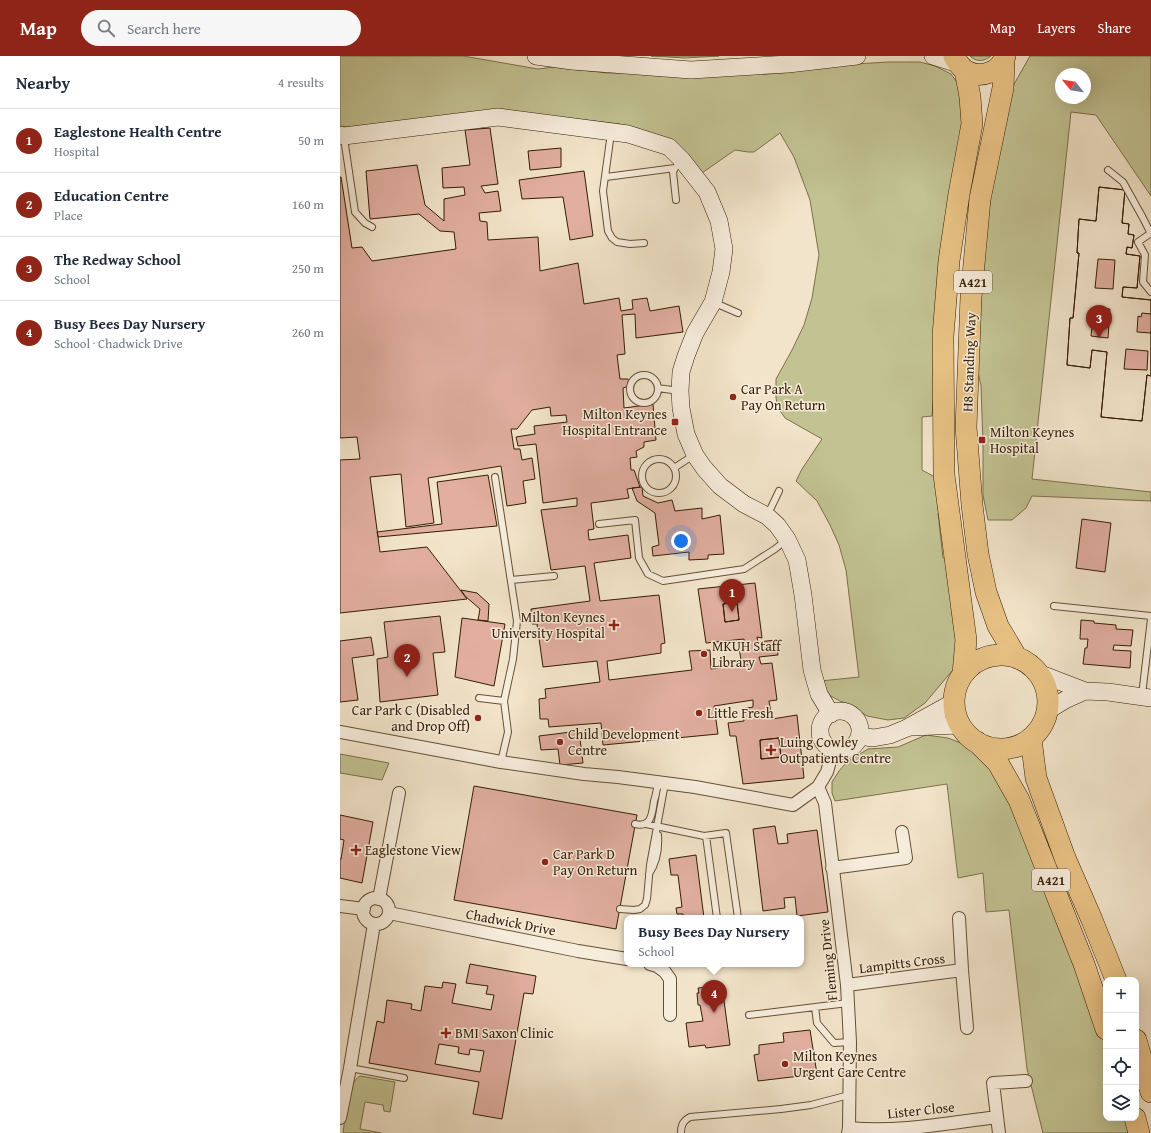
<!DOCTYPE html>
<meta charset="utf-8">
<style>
body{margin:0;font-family:"Gentium Book Plus",serif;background:#f6f6f7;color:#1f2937}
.controls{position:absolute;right:12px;bottom:12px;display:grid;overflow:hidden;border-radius:8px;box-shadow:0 4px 16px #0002}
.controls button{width:36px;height:36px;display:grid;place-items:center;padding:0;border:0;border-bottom:1px solid #e0e1e3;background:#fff;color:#1f2937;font:20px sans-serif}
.compass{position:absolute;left:715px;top:12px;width:36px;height:36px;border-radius:50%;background:#fff;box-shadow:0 4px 16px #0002;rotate:300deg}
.you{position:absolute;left:341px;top:485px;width:14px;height:14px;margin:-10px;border:3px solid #fff;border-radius:50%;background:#1a73e8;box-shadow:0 0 0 6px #1a73e833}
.badge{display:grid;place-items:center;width:26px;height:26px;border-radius:50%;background:#8f2418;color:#fff;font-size:13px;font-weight:700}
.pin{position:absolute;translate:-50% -33px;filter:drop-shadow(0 1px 2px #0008)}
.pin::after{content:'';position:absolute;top:21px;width:14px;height:12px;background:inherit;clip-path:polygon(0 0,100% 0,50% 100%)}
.popup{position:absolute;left:284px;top:859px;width:180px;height:52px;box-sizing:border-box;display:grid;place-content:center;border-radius:8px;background:#fff;filter:drop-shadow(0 1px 3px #0005);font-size:13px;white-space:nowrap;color:#747a83}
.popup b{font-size:15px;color:#1f2937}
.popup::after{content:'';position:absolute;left:50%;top:100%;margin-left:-8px;border:8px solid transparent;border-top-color:#fff}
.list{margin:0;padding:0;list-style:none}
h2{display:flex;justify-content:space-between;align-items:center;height:52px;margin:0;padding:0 16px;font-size:17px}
h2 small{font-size:13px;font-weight:400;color:#747a83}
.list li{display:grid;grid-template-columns:26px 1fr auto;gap:12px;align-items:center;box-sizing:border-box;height:64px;padding:0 16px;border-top:1px solid #e0e1e3}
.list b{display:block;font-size:15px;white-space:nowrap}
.list p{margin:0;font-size:13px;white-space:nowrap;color:#747a83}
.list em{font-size:13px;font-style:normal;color:#747a83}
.icon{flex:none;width:22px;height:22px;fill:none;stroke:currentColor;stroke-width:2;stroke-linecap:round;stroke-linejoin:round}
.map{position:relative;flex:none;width:811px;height:1077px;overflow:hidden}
header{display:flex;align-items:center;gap:24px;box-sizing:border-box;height:56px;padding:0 20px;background:#8f2418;color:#fff}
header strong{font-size:19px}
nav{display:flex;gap:22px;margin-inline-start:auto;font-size:14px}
.search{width:280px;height:36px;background:#f6f6f7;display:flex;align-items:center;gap:10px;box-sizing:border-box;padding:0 14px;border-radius:22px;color:#747a83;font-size:15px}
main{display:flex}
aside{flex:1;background:#fff}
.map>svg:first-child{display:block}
</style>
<header>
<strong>Map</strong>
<div class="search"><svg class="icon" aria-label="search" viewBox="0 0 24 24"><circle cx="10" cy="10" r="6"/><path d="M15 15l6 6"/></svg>Search here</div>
<nav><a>Map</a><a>Layers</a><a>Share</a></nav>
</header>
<main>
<aside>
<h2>Nearby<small>4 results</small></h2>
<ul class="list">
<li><span class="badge">1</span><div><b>Eaglestone Health Centre</b><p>Hospital</p></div><em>50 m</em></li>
<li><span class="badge">2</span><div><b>Education Centre</b><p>Place</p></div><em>160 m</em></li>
<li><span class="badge">3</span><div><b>The Redway School</b><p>School</p></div><em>250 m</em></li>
<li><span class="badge">4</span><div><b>Busy Bees Day Nursery</b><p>School · Chadwick Drive</p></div><em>260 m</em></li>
</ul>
</aside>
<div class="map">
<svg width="811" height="1077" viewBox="0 0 811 1077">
<rect width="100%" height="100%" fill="#f2e4ca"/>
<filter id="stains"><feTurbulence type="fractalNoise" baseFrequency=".005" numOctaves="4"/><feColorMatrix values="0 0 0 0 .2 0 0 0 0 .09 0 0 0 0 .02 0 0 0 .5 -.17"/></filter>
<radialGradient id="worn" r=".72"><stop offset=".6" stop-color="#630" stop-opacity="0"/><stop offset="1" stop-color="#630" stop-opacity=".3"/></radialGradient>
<path fill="#c2c292" stroke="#7c704a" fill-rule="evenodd" d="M0,0H123L198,13L214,11L267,17H370L548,6H580L595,10L611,18L621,32L626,50L597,323L593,346L592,360L582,361V414L595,421L603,455L598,457L603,502L610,501L618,608L585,647L564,662L548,664L527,660L510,649L500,645L489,639L480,625L519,621L506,514L499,489L490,469L477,445L456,425L462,413L482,383L445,362L438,352L436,342V323L452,294L464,269L472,242L479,199L470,144L454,101L440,77L414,96H408L395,94L362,117L305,75L279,68L228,62L11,72L0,70Z
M311,0H379L344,2Z
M630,0H651C644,6 636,6 630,0Z
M690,0H811V140L756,59L731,56L692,423L811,436V445L692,440L686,452L672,464H648L643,439V388L641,330L635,301L651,134L669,37ZM721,18H745V42H721Z
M586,679L608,682L626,689L641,698L664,730L761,977L766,992V1062H788L792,1077H703L687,1013L669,854L646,856L643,817L618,822L607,728L495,745L492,737V726L499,715L507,706L528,693L558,691Z
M0,698L49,707L42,724L0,717Z
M20,1020L55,1026L50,1056L44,1055L43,1049L25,1046L20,1073L41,1077H3C5,1064 8,1025 20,1020Z"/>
<path fill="#e1aea0" stroke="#351d03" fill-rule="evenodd" d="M150,72L158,128L141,130L145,137L158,135L161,155L139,157L140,165L147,166L148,184L198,181L200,215L238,207L244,248L279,242L281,255L293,253L292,244L307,242L310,255L339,250L343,276L296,282L295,258L282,259L285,298L277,299L280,323H288L290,330L283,332L284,352L313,348L316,384L304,386V391L296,395L297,401L290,402L291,414H294L300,431L287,433L289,442L251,447L254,473L248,474L249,484L288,479L291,502L254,507L260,545L319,539L325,587L321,588V597L267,605L269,624L352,614L349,595L370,594L371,613L408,608L407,604L401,605L399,590L405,589L404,583L366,587L358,533L415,527L422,582L417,581L418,586L436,584L438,599L419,601L421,608L432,607L437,644L429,645L432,663L457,659L464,722L403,728L396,680H390L388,667L404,665L402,653L413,651V644L374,650L378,678L263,689L261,667L209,671L208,663H200L199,643L206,642L205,633L260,626L257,605L203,611L197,568H192L191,553L250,545L245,510L211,514L201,454L237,450V442L203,447L196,388L178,390L176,381L195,378L194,370L227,366L226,359L211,360L210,351L192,354L177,373H171L174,393H180L182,404L192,402L195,423L183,425L186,447L167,450L161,410L88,422L94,467L66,471L61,418L30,421L40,496L87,491L127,543L0,557V404L20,403L17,381L0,382V121H1L12,192L22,191L32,205L116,193L114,176L100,175L79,158L30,163L26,115L77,109L85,149L104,165V143L125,139L124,131L103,132L102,112L130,109L125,74ZM397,546L399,564L385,566L383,548ZM439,682L441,701L421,703L420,684Z
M221,92V111L190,114L188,95Z
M244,115L253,180L230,184L223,141L182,143L179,124Z
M759,131L785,134L782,167L789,168L788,178L794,179L792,192L787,191L786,198L800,200L797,232L783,231L782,241L811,244V258L802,257L801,261L798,260L797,276L811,277V275V320L807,319L802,365L761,361L767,296L752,294L750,312L727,309L730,262H733L739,197H737L739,163L756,165ZM758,203L775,204L773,233L755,232ZM754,252L770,253L768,282L751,280ZM786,293L808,295L807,314L784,313Z
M759,131L785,134L782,167L789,168L788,178L794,179L792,192L787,191L786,198L800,200L797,232L783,231L782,241L811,244V320L807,319L802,365L761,361L767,296L752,294L750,312L727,309L730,262H733L739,197H737L739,163L756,165Z
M148,419L157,470L38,481L37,476L102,468L97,426Z
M302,431L303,440L318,447L332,444L335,455L362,452V463L380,459L384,498L368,499V503L349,504V496L313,500L312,491L319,489L315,457L297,445L292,432Z
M742,463L771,467L765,516L736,512Z
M121,534L137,537L149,548L148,565L138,564L140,553L125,540Z
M397,546L399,564L385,566L383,548Z
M100,560L105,596L93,597L98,639L40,646L37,603L48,601L44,566Z
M122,562L165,568L154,630L115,621Z
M741,564L754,565V567L776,569V573L793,574L791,590L774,589L773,594L791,595L790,612L743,608L745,592H747L748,583H740Z
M31,581L34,599L12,602L18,644L0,646V585Z
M239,675L243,707L220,709L218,693L201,694L199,680Z
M439,682L441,701L421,703L420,684Z
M134,730L297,759L276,873L114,844Z
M0,759L33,766L22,827L0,822V803H1L4,784L0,783Z
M435,770L438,788L448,787L447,778L477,774L488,856L457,860L455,841L444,842L445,852L423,855L413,773Z
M356,799L364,862H343V858H337L336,852L342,851L338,819H331L329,803Z
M130,908L196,920L193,938L184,937L162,1063L133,1058L139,1026L29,1007L37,965L44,967L47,944L72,948L71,953L81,955L85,930L102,932L103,926L116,928L112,947L151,954L154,939L146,938L148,930L126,927ZM99,988L119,991L118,997L129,999L130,993L144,995L140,1016L95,1008Z
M352,908H371L352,910Z
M382,930L390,989L366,992L365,989L349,991L346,967L363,965L360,949H358L357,937H359L358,932Z
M470,974L477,1018L418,1025L414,999L419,998V989L444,986L443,977Z"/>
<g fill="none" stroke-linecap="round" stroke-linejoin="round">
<defs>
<path id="lane" d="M271,77L263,135L268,175L272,182L277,186L290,188L304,187
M4,82L15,156L25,167L32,171
M335,112L333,116L336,144
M768,114L783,126L803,162L811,178
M266,121L335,112L341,106
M811,177L798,186L805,199L803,226L811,236
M375,247L398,257
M290 333a14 14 0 1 1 28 0a14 14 0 1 1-28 0Z
M318,332L339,335
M302 420a17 17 0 1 1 34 0a17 17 0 1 1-34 0Z
M334,412L354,399
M155,421L177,565L173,603L164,645L168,676L161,706
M428,458L439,435
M259,468L295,464L299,502L308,518L323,525L404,513L435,493L446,484
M171,524L214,520
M714,550L811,560
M802,639L811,563
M139,642L164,645
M295,768C312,772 312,757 314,745C316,739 317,733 318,726
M306,768L364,780L386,777L398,862
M366,780L377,862
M309,818C317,806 319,793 318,779
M280,853L294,854L300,853L305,849L307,843L310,809L325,727
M475,951L477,967L494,987L510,986
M409,959L508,947
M10,1012L64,1022
M341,1077C341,1069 343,1065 350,1061L441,1053L471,1049L509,1039"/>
<path id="street" d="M0,676L161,706L244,718L278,721L355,731L453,749L478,731L487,716L493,694
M478,731L485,747L507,929L510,986L509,1072L508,1077
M492,812L566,802L562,776
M23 855a13 13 0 1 1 26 0a13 13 0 1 1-26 0Z
M39,843L59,737
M0,850L24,853
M49,857L238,895L287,903
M619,862L622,914L627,972
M310,908L317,910L325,916L330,923V959
M507,929L622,914
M0,1062L10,1012L34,868
M509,1072C558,1077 608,1067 657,1061
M659,1077L653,1027L686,1025"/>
<path id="secondary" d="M196,0L232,5L351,14L448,8L517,0
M593,0L618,8
M0,79L4,80L158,61L288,78L329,91L342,104L367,136L379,165L384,193L381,216L373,246L355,277L346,300L341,316L340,335L341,352L346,378L355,399L364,412L380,430L404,448L427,460L437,469L447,483L457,504L463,539L472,614L479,638L491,658
M698,617L745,635L768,636L811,642
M707,655L725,644L745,635
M480 675a20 20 0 1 1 40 0a20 20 0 1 1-40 0Z
M572,671L619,669
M520,680L533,682L550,679L567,672L614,646"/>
<path id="highway" d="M614,0C617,6 620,11 626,15C641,23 661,16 665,0
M664,4L663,32L640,143L631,241L626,371L632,449L638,498L646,536L658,570L677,602
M614 646a47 47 0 1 1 94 0a47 47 0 1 1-94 0Z
M623,618L626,584L604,419L603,280L609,205L619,138L632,68L630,41L625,14
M691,683L696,722L725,802L752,864L776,924
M637,686L658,707L679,744L744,908L766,973
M796,984L811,1036
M795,1062L799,1077"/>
</defs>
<use href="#lane" stroke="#644f35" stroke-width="8"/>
<use href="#street" stroke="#644f35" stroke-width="14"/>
<use href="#secondary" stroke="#351d03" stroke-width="18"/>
<use href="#highway" stroke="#351d03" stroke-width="22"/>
<use href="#lane" stroke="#f7eddd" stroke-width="6"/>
<use href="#street" stroke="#f7eddd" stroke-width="12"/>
<use href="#secondary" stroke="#f7eddd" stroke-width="17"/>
<use href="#highway" stroke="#e9c285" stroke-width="21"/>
</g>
<g fill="#8f2418" stroke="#f7eddd" stroke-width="1.5">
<circle cx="393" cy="341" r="4"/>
<rect x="331" y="362" width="8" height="8" rx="2"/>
<rect x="638" y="380" width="8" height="8" rx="2"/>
<path d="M272 563h4v4h4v4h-4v4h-4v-4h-4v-4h4z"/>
<circle cx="364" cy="598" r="4"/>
<circle cx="359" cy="657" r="4"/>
<circle cx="138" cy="662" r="4"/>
<circle cx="220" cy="686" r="4"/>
<path d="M429 688h4v4h4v4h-4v4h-4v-4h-4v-4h4z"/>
<path d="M14 788h4v4h4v4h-4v4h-4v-4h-4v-4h4z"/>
<circle cx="205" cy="806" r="4"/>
<path d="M104 971h4v4h4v4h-4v4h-4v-4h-4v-4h4z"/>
<circle cx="445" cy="1008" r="4"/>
</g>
<g text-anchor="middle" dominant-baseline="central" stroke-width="3" stroke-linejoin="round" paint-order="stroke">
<g fill="#f7eddd" stroke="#6f5b44" stroke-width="1">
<rect x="614" y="215" width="38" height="22" rx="3"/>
<rect x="692" y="813" width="38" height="22" rx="3"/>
</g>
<g font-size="13" font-weight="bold" fill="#351d03">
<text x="633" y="226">A421</text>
<text x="711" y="824">A421</text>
</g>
<g font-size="14" fill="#351d03" stroke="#f7eddd">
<text transform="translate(629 306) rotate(-88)">H8 Standing Way</text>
<text transform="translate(171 866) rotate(11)">Chadwick Drive</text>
<text transform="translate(488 904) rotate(-96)">Fleming Drive</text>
<text transform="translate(562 907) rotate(-7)">Lampitts Cross</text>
<text transform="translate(581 1054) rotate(-6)">Lister Close</text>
</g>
<g font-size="14" fill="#351d03" stroke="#f7eddd" text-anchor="start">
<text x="401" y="333">Car Park A<tspan x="401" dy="16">Pay On Return</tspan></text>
<text x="327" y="358" text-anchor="end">Milton Keynes<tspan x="327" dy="16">Hospital Entrance</tspan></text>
<text x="650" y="376">Milton Keynes<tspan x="650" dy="16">Hospital</tspan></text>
<text x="265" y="561" text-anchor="end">Milton Keynes<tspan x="265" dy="16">University Hospital</tspan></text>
<text x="372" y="590">MKUH Staff<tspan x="372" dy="16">Library</tspan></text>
<text x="130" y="654" text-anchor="end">Car Park C (Disabled<tspan x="130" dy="16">and Drop Off)</tspan></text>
<text x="367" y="657">Little Fresh</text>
<text x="228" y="678">Child Development<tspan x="228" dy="16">Centre</tspan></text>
<text x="440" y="686">Luing Cowley<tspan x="440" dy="16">Outpatients Centre</tspan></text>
<text x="25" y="794">Eaglestone View</text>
<text x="213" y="798">Car Park D<tspan x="213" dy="16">Pay On Return</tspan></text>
<text x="115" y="977">BMI Saxon Clinic</text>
<text x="453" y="1000">Milton Keynes<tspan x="453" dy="16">Urgent Care Centre</tspan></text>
</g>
</g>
<rect width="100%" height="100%" filter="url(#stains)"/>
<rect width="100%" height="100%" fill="url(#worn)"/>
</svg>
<div class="controls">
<button>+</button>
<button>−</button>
<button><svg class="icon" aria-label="locate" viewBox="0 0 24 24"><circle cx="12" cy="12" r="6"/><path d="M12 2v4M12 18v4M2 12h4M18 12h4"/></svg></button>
<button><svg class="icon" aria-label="layers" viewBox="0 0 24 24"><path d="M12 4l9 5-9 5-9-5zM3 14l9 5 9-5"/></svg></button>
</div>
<svg class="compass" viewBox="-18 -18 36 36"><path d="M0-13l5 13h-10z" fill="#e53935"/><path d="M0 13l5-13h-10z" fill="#747a83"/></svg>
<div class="you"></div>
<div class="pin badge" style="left:392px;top:556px">1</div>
<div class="pin badge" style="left:67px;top:621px">2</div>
<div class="pin badge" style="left:759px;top:282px">3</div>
<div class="pin badge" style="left:374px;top:957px">4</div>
<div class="popup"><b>Busy Bees Day Nursery</b>School</div>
</div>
</main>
